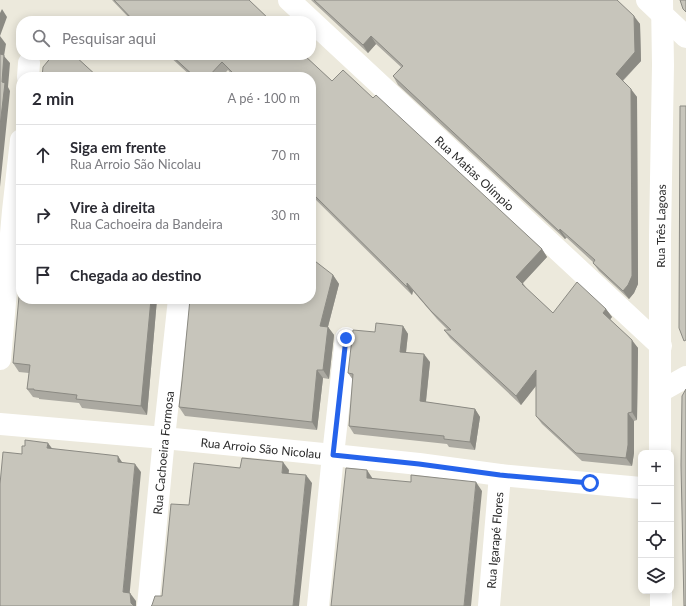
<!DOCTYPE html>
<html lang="pt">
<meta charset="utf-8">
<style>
body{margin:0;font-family:Lato,sans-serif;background:#f2f2f3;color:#2b2b33}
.controls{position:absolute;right:12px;bottom:12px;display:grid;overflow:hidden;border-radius:8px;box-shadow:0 2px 10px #0003}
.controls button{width:36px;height:36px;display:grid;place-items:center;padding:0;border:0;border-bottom:1px solid #e1e1e2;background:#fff;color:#2b2b33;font:20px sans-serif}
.stop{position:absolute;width:12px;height:12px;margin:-9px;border:3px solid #2563eb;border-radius:50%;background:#fff}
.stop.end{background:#2563eb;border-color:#fff;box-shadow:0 1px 4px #0008}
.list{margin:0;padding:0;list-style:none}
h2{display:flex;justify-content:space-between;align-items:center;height:52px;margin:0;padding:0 16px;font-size:17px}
h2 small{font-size:13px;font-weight:400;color:#7c7c81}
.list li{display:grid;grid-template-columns:26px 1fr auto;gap:12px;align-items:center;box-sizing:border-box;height:60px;padding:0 16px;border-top:1px solid #e1e1e2}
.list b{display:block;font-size:15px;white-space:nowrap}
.list p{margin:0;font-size:13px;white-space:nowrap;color:#7c7c81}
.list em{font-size:13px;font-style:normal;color:#7c7c81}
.icon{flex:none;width:22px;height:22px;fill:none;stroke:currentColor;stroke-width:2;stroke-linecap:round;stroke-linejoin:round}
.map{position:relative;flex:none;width:686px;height:606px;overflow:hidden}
.search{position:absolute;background:#fff;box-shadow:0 2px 10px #0003;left:16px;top:16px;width:300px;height:44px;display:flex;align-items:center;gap:10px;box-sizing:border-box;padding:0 14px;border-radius:16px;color:#7c7c81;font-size:15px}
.panel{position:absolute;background:#fff;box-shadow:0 2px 10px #0003;left:16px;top:72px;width:300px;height:232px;border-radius:16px}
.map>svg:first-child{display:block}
</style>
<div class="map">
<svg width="686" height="606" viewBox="0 0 686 606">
<rect width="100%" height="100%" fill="#ece9dc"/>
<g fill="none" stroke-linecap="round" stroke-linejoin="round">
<g stroke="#fff" stroke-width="22">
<path id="s1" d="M289,0L661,346"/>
<path d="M647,0L686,37"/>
<path d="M28,77L29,63"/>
<path d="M0,359L13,211L21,140"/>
<path d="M661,391L686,377"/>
<path id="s2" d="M0,424L164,438L333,455L419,464L500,475L641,488"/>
<path id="s3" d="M148,606L164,438L179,299"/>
<path d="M318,606L333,455L346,338"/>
<path id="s4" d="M489,606L500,475"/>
</g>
<g stroke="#fff" stroke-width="22">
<path id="s5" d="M660,453V236L663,65L662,0"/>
<path d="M661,591V606"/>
</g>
</g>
<path fill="#aba9a1" d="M112,0H249L271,21H132Z
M311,0H617L640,24L641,61L623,81L637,97L638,281V284L634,293L629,299L599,271L593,263V262L567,238H566L565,239L398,85L393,76L401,67L376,44L368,53Z
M168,55H306L308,59L332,81L373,98L542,249L547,257L523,283L527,289L553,313L606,309L612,317L610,319L638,348L637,420L634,421V453L632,466L582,461L542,424L536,416V386L521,405L450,338L444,330H448L437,319L413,291L412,295L311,195V77H234L228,70L221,77H192Z
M333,275L339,284L328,327L334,335L329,379L323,378L317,430L185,416L179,407L182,381Z
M21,299H157L147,415L82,408L79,403L39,399V398L33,397L27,389L29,373L19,372L13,363Z
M403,326L408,334L406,353L430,362L426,402L475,409L480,417L475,450L449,447L447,444L354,434L349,426L353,380L348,373Z"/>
<path fill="#8b8a83" d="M2,9L7,17L0,36V13Z
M634,16L640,24L641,61L621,82L616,74Z
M0,36L6,44L4,56L10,63L8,87L10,91L0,187V126L2,82L0,58Z
M371,36L376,44L368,53L363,45Z
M631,89L637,97L638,281V284L634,293L629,299L623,291Z
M560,229L566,238L565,239L559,231Z
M542,249L547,257L521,285L516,277Z
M333,275L339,284L326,334L320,326Z
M407,283L413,291L412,295L407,287Z
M151,299H157L147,415L141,406Z
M606,309L612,317L609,321L603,313Z
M403,326L408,334L405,360L400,352Z
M328,327L334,335L329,379L323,370Z
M632,340L638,348L637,420L632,412Z
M424,354L430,362L425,409L420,401Z
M317,370L323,378L317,430L312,422Z
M536,370L542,378L521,405L516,396Z
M475,409L480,417L475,450L470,442Z
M628,413L634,421V453L632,466L626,458Z
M48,443L54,451L47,448Z
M118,456L124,465L118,462Z
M283,462L289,470L288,481L282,473Z
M135,464L141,472L129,600L123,592Z
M367,470L373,479L367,478Z
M306,475L312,483L299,606H293Z
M476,482L482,491L471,606H464Z
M130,593L136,601V606H133L131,603Z"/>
<path fill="#c7c5bb" stroke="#8b8a83" d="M114,0H249L271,21H134Z
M314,0H617L634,16L635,52L616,74L631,89L632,272V276L628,285L623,291L593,263L595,260L561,230L560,229L559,231L393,76L403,66L371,36L363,45Z
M680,0H686V12L683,9Z
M0,54L4,55L2,82L5,83L0,126Z
M53,55H74L98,77H42L43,67Z
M171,55H304L332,81L343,70L373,98L376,95L542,249L516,277L523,284H522L553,313L577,282L606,309L603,313L632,340V412L628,413V445L626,458L576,453L536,416V370L516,396L444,330H451L431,311L407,283V287L311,192V77H237L222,62L208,77H195Z
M680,106H686V340L684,341L679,328Z
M311,258L333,275L320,326L328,327L323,370H317L312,422L179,407L182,381L190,299H311Z
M21,274V299H151L141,406L76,399L77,395L34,390V389H27L30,365L13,363Z
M376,323L403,326L400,352L424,354L420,401L475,409L470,442L444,439V436L349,426L353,374L348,373L353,330L375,332Z
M686,389V606H684L681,465L682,396Z
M25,440L48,443L47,448L110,455L118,456V462L135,464L123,592L130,593L131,603L134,606H0V484L3,452L22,454V446H25Z
M242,458L283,462L282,473L306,475L293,606H151L152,605L155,596H162L171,504L189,505L194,463L240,468Z
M346,468L367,470V478L411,482V475L476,482L464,606H331Z"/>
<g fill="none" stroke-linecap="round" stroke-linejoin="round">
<path stroke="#2563eb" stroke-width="5" d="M346,338L333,455L419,464L500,475L590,483"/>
</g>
<g text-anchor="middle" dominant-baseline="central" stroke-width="3" stroke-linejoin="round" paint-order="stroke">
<g font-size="12" fill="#2a2a2a" stroke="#fff">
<text stroke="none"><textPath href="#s1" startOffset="254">Rua Matias Olímpio</textPath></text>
<text stroke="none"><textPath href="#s5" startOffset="227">Rua Três Lagoas</textPath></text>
<text stroke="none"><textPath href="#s2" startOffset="262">Rua Arroio São Nicolau</textPath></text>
<text stroke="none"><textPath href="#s3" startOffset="154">Rua Cachoeira Formosa</textPath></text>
<text stroke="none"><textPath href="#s4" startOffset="66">Rua Igarapé Flores</textPath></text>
</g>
</g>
</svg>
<div class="controls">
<button>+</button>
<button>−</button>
<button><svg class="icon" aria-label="locate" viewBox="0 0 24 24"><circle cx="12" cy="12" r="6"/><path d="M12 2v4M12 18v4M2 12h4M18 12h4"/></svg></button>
<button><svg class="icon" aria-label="layers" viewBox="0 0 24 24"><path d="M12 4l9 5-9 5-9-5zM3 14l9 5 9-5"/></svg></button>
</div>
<div class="stop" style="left:590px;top:483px"></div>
<div class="stop end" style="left:346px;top:338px"></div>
<div class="search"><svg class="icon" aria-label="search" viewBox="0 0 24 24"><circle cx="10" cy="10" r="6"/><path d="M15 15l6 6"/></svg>Pesquisar aqui</div>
<section class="panel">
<h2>2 min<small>A pé · 100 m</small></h2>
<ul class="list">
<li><svg class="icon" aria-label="ahead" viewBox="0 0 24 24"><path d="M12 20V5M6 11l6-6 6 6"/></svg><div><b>Siga em frente</b><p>Rua Arroio São Nicolau</p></div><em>70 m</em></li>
<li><svg class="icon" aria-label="right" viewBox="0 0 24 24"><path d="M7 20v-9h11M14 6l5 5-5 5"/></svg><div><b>Vire à direita</b><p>Rua Cachoeira da Bandeira</p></div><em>30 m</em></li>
<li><svg class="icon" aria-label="arrive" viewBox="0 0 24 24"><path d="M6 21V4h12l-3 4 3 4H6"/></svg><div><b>Chegada ao destino</b></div></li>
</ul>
</section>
</div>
